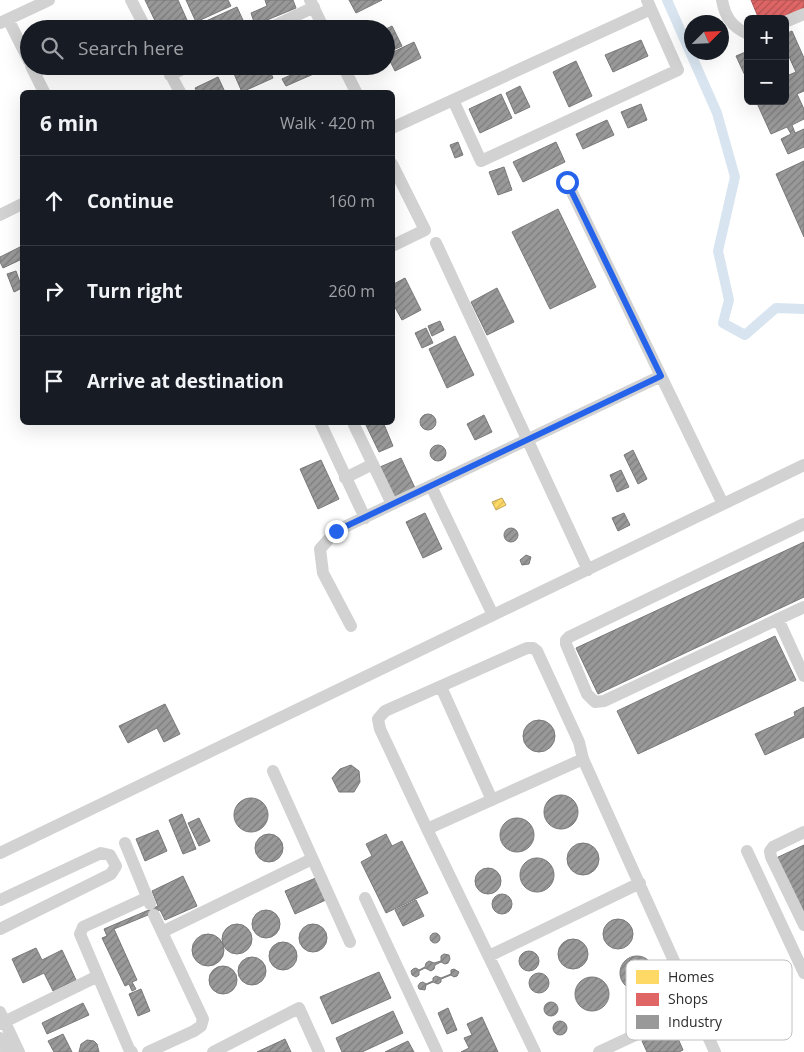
<!DOCTYPE html>
<meta charset="utf-8">
<style>
body{margin:0;font-family:"Open Sans",sans-serif;background:#20242c;color:#f1f3f6}
.controls{position:absolute;right:15px;top:15px;display:grid;overflow:hidden;border-radius:8px;box-shadow:0 5px 20px #0002}
.controls button{width:45px;height:45px;display:grid;place-items:center;padding:0;border:0;border-bottom:1px solid #363941;background:#171b24;color:#f1f3f6;font:25px sans-serif}
.compass{position:absolute;left:684px;top:15px;width:45px;height:45px;border-radius:50%;background:#171b24;box-shadow:0 5px 20px #0002;rotate:66deg}
.stop{position:absolute;width:15px;height:15px;margin:-11px;border:4px solid #2563eb;border-radius:50%;background:#fff}
.stop.end{background:#2563eb;border-color:#fff;box-shadow:0 1px 5px #0008}
.list{margin:0;padding:0;list-style:none}
h2{display:flex;justify-content:space-between;align-items:center;height:65px;margin:0;padding:0 20px;font-size:21px}
h2 small{font-size:16px;font-weight:400;color:#9ea1a6}
.list li{display:grid;grid-template-columns:32px 1fr auto;gap:15px;align-items:center;box-sizing:border-box;height:90px;padding:0 20px;border-top:1px solid #363941}
.list b{display:block;font-size:19px;white-space:nowrap}
.list em{font-size:16px;font-style:normal;color:#9ea1a6}
.icon{flex:none;width:28px;height:28px;fill:none;stroke:currentColor;stroke-width:2;stroke-linecap:round;stroke-linejoin:round}
.map{position:relative;flex:none;width:804px;height:1052px;overflow:hidden}
.search{position:absolute;background:#171b24;box-shadow:0 5px 20px #0002;left:20px;top:20px;width:375px;height:55px;display:flex;align-items:center;gap:12px;box-sizing:border-box;padding:0 18px;border-radius:28px;color:#9ea1a6;font-size:19px}
.panel{position:absolute;background:#171b24;box-shadow:0 5px 20px #0002;left:20px;top:90px;width:375px;height:335px;border-radius:8px}
.map>svg:first-child{display:block}
</style>
<div class="map">
<svg width="804" height="1052" viewBox="0 0 804 1052">
<defs>
<pattern id="homes-hatch" width="6" height="6" patternUnits="userSpaceOnUse" patternTransform="scale(1.25)"><rect width="6" height="6" fill="#ffd966"/><path d="M-1 1l2-2M0 6l6-6M5 7l2-2" fill="none" stroke="#dbbb59"/></pattern>
<pattern id="shops-hatch" width="6" height="6" patternUnits="userSpaceOnUse" patternTransform="scale(1.25)"><rect width="6" height="6" fill="#e06666"/><path d="M-1 1l2-2M0 6l6-6M5 7l2-2" fill="none" stroke="#b65454"/></pattern>
<pattern id="industry-hatch" width="6" height="6" patternUnits="userSpaceOnUse" patternTransform="scale(1.25)"><rect width="6" height="6" fill="#999"/><path d="M-1 1l2-2M0 6l6-6M5 7l2-2" fill="none" stroke="#7d7d7d"/></pattern>
</defs>
<rect width="100%" height="100%" fill="#fff"/>
<path fill="url(#homes-hatch)" stroke="#c0a555" d="M502,498L506,505L496,510L492,502Z"/>
<path fill="url(#shops-hatch)" stroke="#a55" d="M751,0H804V10L785,19H759Z"/>
<path fill="url(#industry-hatch)" stroke="#797979" d="M145,0H178L187,20L169,29H159Z
M186,0H228L231,6L196,22Z
M265,0H293L296,8L255,25L251,13L267,6Z
M349,0H382L356,13Z
M237,7L247,29H197L195,26Z
M392,26L402,46L386,53V29Z
M792,31L804,58V91L797,94L804,109V119L792,125L795,133L804,129V147L788,154L781,139L791,134L787,127L771,134L756,101H785V65L789,75L796,72L785,48V34Z
M641,40L648,56L613,72L605,55Z
M414,42L421,58L395,71L387,55Z
M748,51V82L736,56Z
M576,61L592,96L569,107L553,72Z
M234,66H268L273,78L242,92L231,67Z
M311,66H316L318,72L286,86L282,79Z
M218,77L225,92H197L195,88Z
M520,86L530,107L515,114L506,93Z
M501,94L512,118L480,133L469,109Z
M641,104L647,120L628,128L621,112Z
M607,120L614,135L583,149L576,134Z
M458,142L463,155L455,158L450,145Z
M556,142L565,162L523,182L513,162Z
M804,161V237L776,174Z
M504,167L512,190L498,195L489,172Z
M558,209L596,287L550,309L512,232Z
M22,246V259L3,268L0,262V257Z
M16,271L22,288L14,292L7,274Z
M405,278L421,310L402,320L392,302V285Z
M497,288L514,322L487,335L471,302Z
M440,321L444,330L432,336L428,326Z
M426,328L433,343L422,348L415,333Z
M455,336L474,375L447,388L429,349Z
M420 422a8 8 0 1 1 16 0a8 8 0 1 1-16 0Z
M484,415L492,432L475,440L467,424Z
M383,422L393,446L379,452L365,423Z
M430 453a8 8 0 1 1 16 0a8 8 0 1 1-16 0Z
M633,450L647,479L638,484L624,455Z
M401,458L415,488L394,498L380,467Z
M321,460L339,499L318,509L300,469Z
M621,470L629,487L617,492L610,475Z
M425,513L442,549L423,558L406,522Z
M624,513L630,525L618,531L612,518Z
M504 535a7 7 0 1 1 14 0a7 7 0 1 1-14 0Z
M804,542V597L598,694L576,648Z
M526,555L531,557L529,564L522,565L520,560Z
M775,636L796,680L638,754L617,711Z
M165,704L180,734L164,742L157,728L128,743L119,726Z
M804,707V737L765,755L755,734L795,716L794,712Z
M523 736a16 16 0 1 1 32 0a16 16 0 1 1-32 0Z
M351,765L359,771L360,782L354,792H339L332,778L340,769Z
M544 812a17 17 0 1 1 34 0a17 17 0 1 1-34 0Z
M234 815a17 17 0 1 1 34 0a17 17 0 1 1-34 0Z
M182,814L196,849L183,854L169,820Z
M199,818L210,841L199,846L188,823Z
M500 835a17 17 0 1 1 34 0a17 17 0 1 1-34 0Z
M158,830L167,851L145,861L136,839Z
M255 848a14 14 0 1 1 28 0a14 14 0 1 1-28 0Z
M386,834L392,846L402,841L428,893L386,913L361,862L372,856L366,844Z
M567 859a16 16 0 1 1 32 0a16 16 0 1 1-32 0Z
M804,845V921L774,859Z
M520 875a17 17 0 1 1 34 0a17 17 0 1 1-34 0Z
M475 881a13 13 0 1 1 26 0a13 13 0 1 1-26 0Z
M183,876L197,906L165,920L160,910L114,929L137,980L132,982L136,989L132,991L129,984L125,986L102,938L107,936L104,929L158,906L152,891Z
M318,877L328,899L295,914L285,891Z
M492 904a10 10 0 1 1 20 0a10 10 0 1 1-20 0Z
M416,900L424,916L403,926L395,910Z
M252 924a14 14 0 1 1 28 0a14 14 0 1 1-28 0Z
M603 934a15 15 0 1 1 30 0a15 15 0 1 1-30 0Z
M299 938a14 14 0 1 1 28 0a14 14 0 1 1-28 0Z
M222 939a15 15 0 1 1 30 0a15 15 0 1 1-30 0Z
M430 938a5 5 0 1 1 10 0a5 5 0 1 1-10 0Z
M192 950a16 16 0 1 1 32 0a16 16 0 1 1-32 0Z
M558 954a15 15 0 1 1 30 0a15 15 0 1 1-30 0Z
M269 956a14 14 0 1 1 28 0a14 14 0 1 1-28 0Z
M36,948L42,960L62,950L76,980L53,991L44,973L23,983L12,959Z
M519 961a10 10 0 1 1 20 0a10 10 0 1 1-20 0Z
M444,954L449,955L450,959L448,963L445,964L441,962L435,965L434,969L431,971L425,968L419,971V975L416,977L412,975L411,971L413,969L416,968L419,970L425,967L426,963L429,961L434,963L441,961V956Z
M620 973a17 17 0 1 1 34 0a17 17 0 1 1-34 0Z
M238 971a14 14 0 1 1 28 0a14 14 0 1 1-28 0Z
M209 980a14 14 0 1 1 28 0a14 14 0 1 1-28 0Z
M454,969L459,972L457,976L454,977L451,975L441,979V982L438,984L433,982L426,985L425,990L419,989L418,986L420,983L423,982L426,984L433,981V978L436,976L441,978L451,974V970Z
M379,972L391,998L332,1024L320,997Z
M529 983a10 10 0 1 1 20 0a10 10 0 1 1-20 0Z
M575 994a17 17 0 1 1 34 0a17 17 0 1 1-34 0Z
M141,989L150,1011L138,1016L129,994Z
M544 1009a7 7 0 1 1 14 0a7 7 0 1 1-14 0Z
M83,1003L89,1015L47,1034L42,1023Z
M448,1008L457,1030L447,1034L438,1013Z
M393,1011L403,1033L362,1052H342L336,1038Z
M482,1017L498,1052H461L469,1048L464,1038L472,1035L467,1024Z
M553 1028a7 7 0 1 1 14 0a7 7 0 1 1-14 0Z
M673,1027L683,1050L679,1052H647L642,1041Z
M63,1034L72,1052H54L48,1041Z
M285,1039L291,1052H257Z
M87,1040L94,1041L97,1044L99,1052H79L81,1044Z
M408,1041L414,1052H385Z"/>
<g fill="none" stroke-linecap="round" stroke-linejoin="round">
<path stroke="#d8e5f0" stroke-width="10" d="M667,0L717,113L735,177L718,251L729,300L723,323L745,335L776,308L804,309"/>
<path stroke="#d2d2d2" stroke-width="12" d="M131,0L146,29
M310,0L324,29
M722,0C725,17 732,27 748,34
M8,19L29,61
M785,22L804,14
M0,23L49,0
M268,29L314,7
M31,66L44,92
M166,66L180,92
M343,66L356,92
M170,75L189,66
M453,100L481,161L678,70L647,0
M392,128L651,9
M392,164L425,230L392,246
M567,182L723,504
M0,215L22,204
M436,243L588,570
M320,422L365,518
M354,425L392,504
M345,478L373,464
M431,486L493,615
M804,524L569,637L566,640V644L587,694L595,702L604,701L804,607
M778,619L804,676
M351,626L323,573L320,549L336,531L661,376
M441,687L492,800
M273,771L350,942
M427,829L583,759
M804,832L773,847L770,851L771,857L804,925
M125,843L150,904
M747,851L804,973
M0,853L804,465
M365,898L437,1052
M0,900L101,853L110,855L116,866L111,874L0,929
M162,932L312,859
M489,956L640,883
M0,1012L19,1052
M0,1024L98,976
M0,1038L7,1052
M132,1052L129,1049L80,934L83,927L142,900
M148,1052L194,1031L201,1026L203,1019L154,915
M213,1052L299,1008L319,1052
M535,1052L427,829L380,729L378,719L385,711L527,648H533L537,651L579,742L583,759L715,1052
M599,1052L695,1007"/>
</g>
<g fill="none" stroke-linecap="round" stroke-linejoin="round">
<path stroke="#2563eb" stroke-width="6" d="M336,531L661,376L567,182"/>
</g>
<rect x="626" y="960" width="166" height="80" rx="8" fill="#fff" stroke="#c0c0c0" stroke-width="1"/>
<rect x="636" y="970" width="23" height="14" fill="#ffd966"/>
<rect x="636" y="993" width="23" height="13" fill="#e06666"/>
<rect x="636" y="1015" width="23" height="14" fill="#999"/>
<g font-size="14" fill="#2d2d2d">
<text x="668" y="982">Homes</text>
<text x="668" y="1004">Shops</text>
<text x="668" y="1027">Industry</text>
</g>
</svg>
<div class="controls">
<button>+</button>
<button>−</button>
</div>
<svg class="compass" viewBox="-18 -18 36 36"><path d="M0-13l5 13h-10z" fill="#e53935"/><path d="M0 13l5-13h-10z" fill="#9ea1a6"/></svg>
<div class="stop" style="left:567px;top:182px"></div>
<div class="stop end" style="left:336px;top:531px"></div>
<div class="search"><svg class="icon" aria-label="search" viewBox="0 0 24 24"><circle cx="10" cy="10" r="6"/><path d="M15 15l6 6"/></svg>Search here</div>
<section class="panel">
<h2>6 min<small>Walk · 420 m</small></h2>
<ul class="list">
<li><svg class="icon" aria-label="ahead" viewBox="0 0 24 24"><path d="M12 20V5M6 11l6-6 6 6"/></svg><div><b>Continue</b></div><em>160 m</em></li>
<li><svg class="icon" aria-label="right" viewBox="0 0 24 24"><path d="M7 20v-9h11M14 6l5 5-5 5"/></svg><div><b>Turn right</b></div><em>260 m</em></li>
<li><svg class="icon" aria-label="arrive" viewBox="0 0 24 24"><path d="M6 21V4h12l-3 4 3 4H6"/></svg><div><b>Arrive at destination</b></div></li>
</ul>
</section>
</div>
